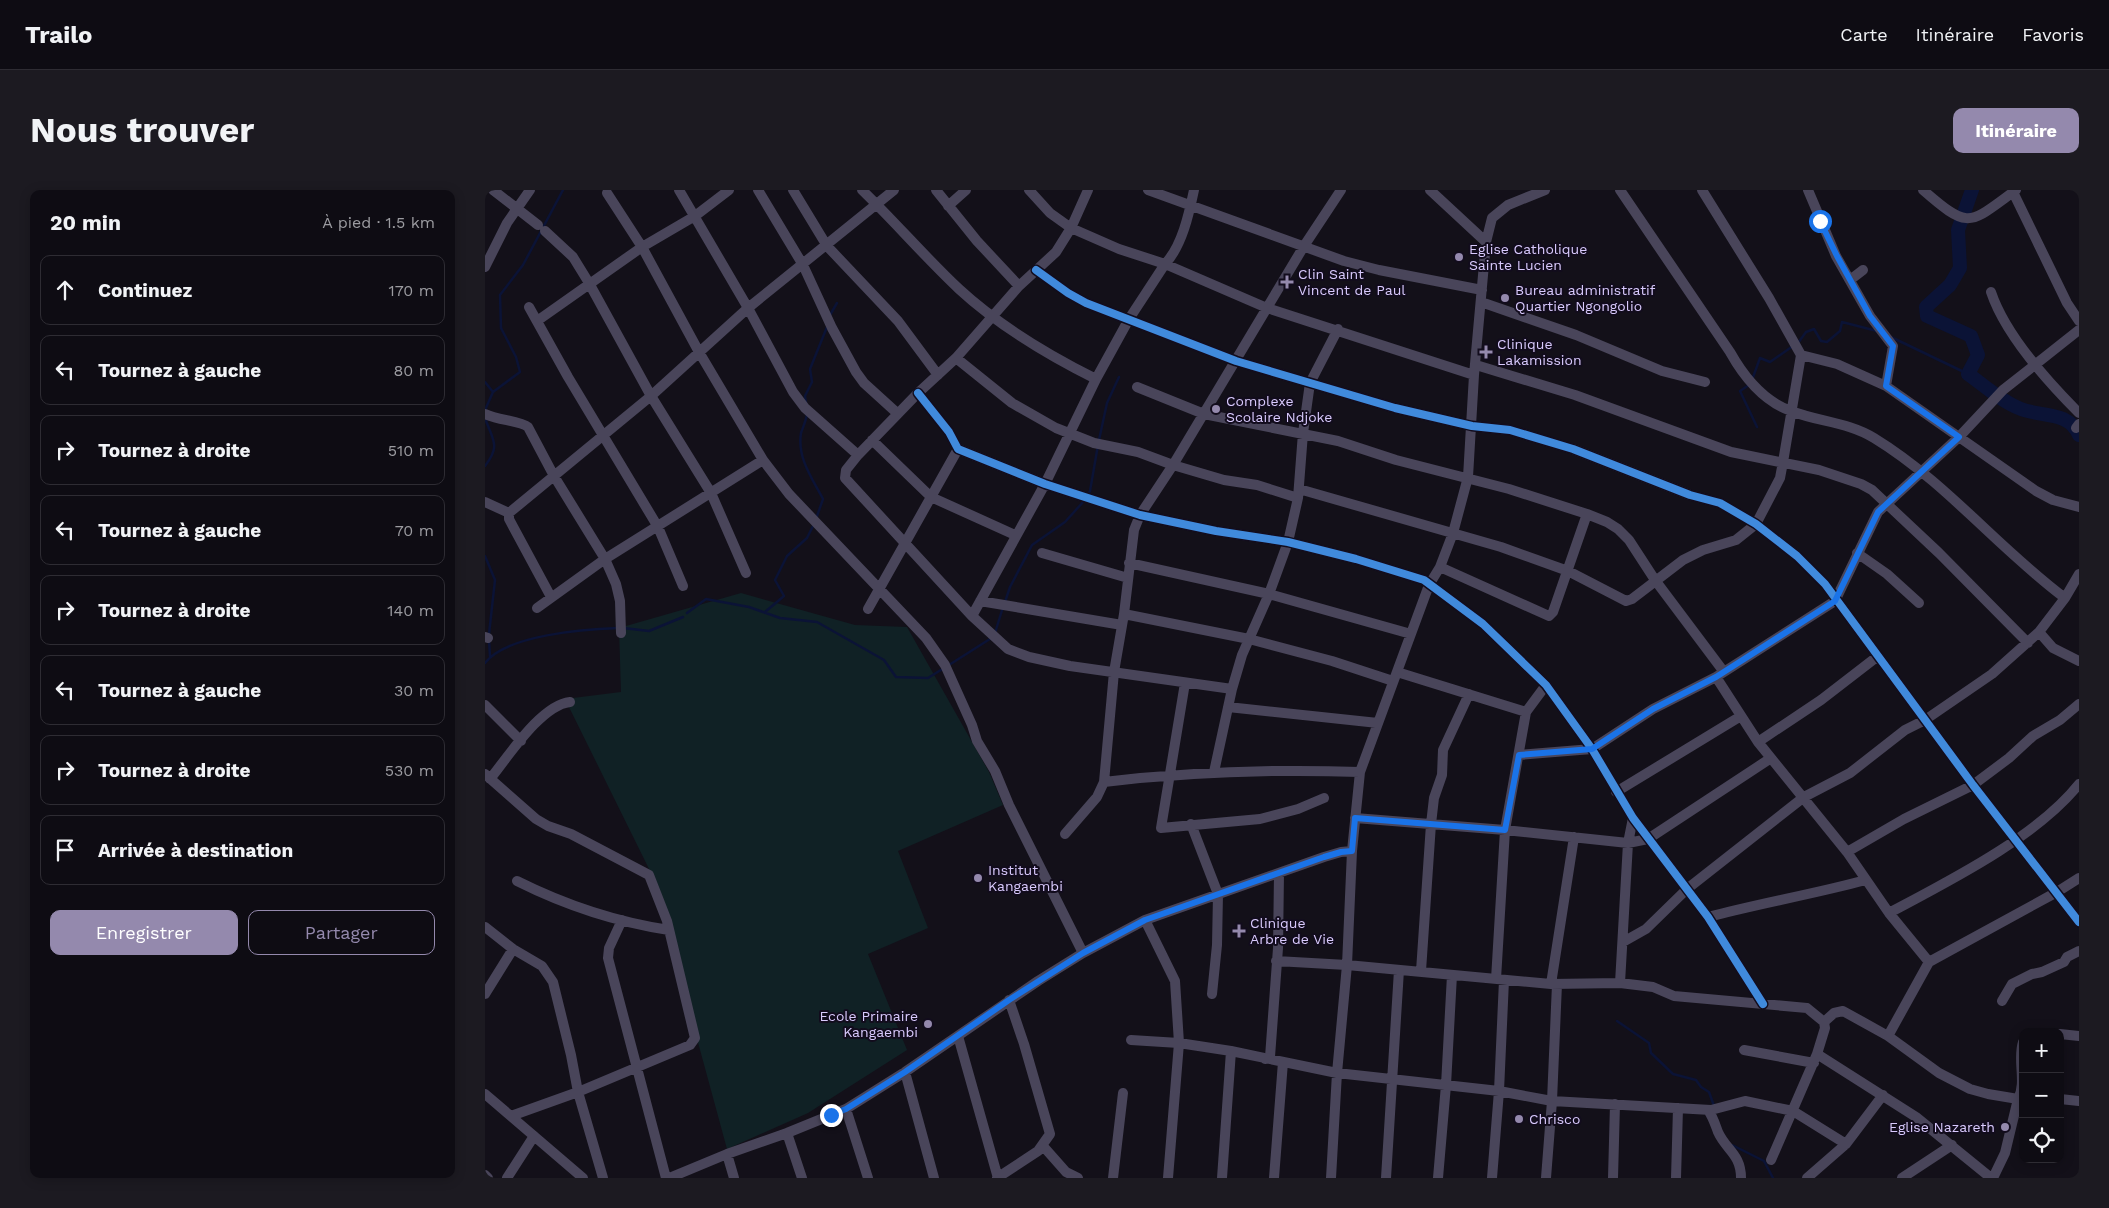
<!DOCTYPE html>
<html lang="fr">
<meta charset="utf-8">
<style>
body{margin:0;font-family:"Work Sans",sans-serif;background:#1c1a21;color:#f1f3f6}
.controls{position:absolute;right:15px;bottom:15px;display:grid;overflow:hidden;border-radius:10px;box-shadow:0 2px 12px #0003}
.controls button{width:45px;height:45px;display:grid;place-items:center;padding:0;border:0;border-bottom:1px solid #2e2c33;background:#0e0c13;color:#f1f3f6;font:25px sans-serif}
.stop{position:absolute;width:15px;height:15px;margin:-11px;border:4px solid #1a73e8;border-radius:50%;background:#fff}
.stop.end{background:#1a73e8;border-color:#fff;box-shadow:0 1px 5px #0008}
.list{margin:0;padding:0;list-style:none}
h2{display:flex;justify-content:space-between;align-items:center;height:65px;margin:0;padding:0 20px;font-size:21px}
h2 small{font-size:16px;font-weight:400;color:#9b9ba0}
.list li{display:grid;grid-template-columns:32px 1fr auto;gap:15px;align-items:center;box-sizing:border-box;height:70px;margin:0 10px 10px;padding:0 10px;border:1px solid #2e2c33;border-radius:10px}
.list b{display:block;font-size:19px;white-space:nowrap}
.list em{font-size:16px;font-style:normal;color:#9b9ba0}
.actions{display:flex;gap:10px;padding:15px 20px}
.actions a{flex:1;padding:11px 0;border:1px solid #9489ad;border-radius:10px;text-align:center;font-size:18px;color:#9489ad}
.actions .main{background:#9489ad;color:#fff}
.icon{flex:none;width:28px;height:28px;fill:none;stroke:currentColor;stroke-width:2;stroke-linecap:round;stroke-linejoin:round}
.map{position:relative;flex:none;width:1594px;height:988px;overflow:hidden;border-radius:10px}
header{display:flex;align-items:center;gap:30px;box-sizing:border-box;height:70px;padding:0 25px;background:#0e0c13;border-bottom:1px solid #2e2c33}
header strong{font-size:24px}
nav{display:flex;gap:28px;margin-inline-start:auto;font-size:18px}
.intro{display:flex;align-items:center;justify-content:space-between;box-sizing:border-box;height:120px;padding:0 30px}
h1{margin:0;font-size:35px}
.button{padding:12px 22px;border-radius:10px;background:#9489ad;color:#fff;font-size:18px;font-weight:700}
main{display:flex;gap:30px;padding:0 30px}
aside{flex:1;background:#0e0c13;border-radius:10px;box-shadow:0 2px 12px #0003}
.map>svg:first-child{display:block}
</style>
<header>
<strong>Trailo</strong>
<nav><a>Carte</a><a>Itinéraire</a><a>Favoris</a></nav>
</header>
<div class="intro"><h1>Nous trouver</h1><a class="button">Itinéraire</a></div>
<main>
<aside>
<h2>20 min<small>À pied · 1.5 km</small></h2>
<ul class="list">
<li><svg class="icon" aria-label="ahead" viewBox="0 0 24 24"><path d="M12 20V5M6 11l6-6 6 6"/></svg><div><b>Continuez</b></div><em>170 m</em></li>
<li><svg class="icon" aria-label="left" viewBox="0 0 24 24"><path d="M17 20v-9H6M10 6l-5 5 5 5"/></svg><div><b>Tournez à gauche</b></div><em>80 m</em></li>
<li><svg class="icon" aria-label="right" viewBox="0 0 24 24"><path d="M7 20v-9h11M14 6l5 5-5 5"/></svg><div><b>Tournez à droite</b></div><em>510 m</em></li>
<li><svg class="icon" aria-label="left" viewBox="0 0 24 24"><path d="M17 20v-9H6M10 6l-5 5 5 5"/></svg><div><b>Tournez à gauche</b></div><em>70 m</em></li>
<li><svg class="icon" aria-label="right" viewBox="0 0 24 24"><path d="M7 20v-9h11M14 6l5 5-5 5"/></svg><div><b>Tournez à droite</b></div><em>140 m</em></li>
<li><svg class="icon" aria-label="left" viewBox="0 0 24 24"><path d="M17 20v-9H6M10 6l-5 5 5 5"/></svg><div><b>Tournez à gauche</b></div><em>30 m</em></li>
<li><svg class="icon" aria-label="right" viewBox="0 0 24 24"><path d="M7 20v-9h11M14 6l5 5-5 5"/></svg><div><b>Tournez à droite</b></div><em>530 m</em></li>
<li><svg class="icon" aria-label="arrive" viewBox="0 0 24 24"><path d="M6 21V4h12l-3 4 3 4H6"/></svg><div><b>Arrivée à destination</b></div></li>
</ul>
<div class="actions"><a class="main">Enregistrer</a><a>Partager</a></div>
</aside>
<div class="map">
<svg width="1594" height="988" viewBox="0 0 1594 988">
<rect width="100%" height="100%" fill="#131019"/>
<path fill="#102125" d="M256,403L370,435L422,437L504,582L518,615L413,661L443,738L383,764L422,860L323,923L242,959L168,687L80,509L136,502L134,438Z"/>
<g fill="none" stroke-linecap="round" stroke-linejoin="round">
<path stroke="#0b1336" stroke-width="2.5" d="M345,125L352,113
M1406,147L1483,184
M1313,153L1321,142L1329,139L1336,151L1342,152L1355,141L1357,132L1392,141
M1267,190L1275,168L1285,172L1308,156
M0,192L8,202
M1264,195L1255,201L1272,237
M321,213L320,206L327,192L325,179L342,137
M0,220L8,202L35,182L31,167L16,138L15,105L38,75L78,0
M322,224C321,231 318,237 316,243C312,268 327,288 338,309L331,329
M0,228C8,251 16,255 0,276
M614,250L622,213L634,187
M602,306L605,301L613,255
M0,366L10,390L4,444
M520,412L525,397L547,355L580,332L599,311
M280,422L299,406L290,390L302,366L322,348L329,334
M202,423L221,409L264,417L295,428L332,432L399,470L411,487L443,488L459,478
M138,438L164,441L198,427
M510,443L518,417
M4,450L5,466
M0,473C21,445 100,439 133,438
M464,475L508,447
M1132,831L1164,853L1166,863L1188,884L1211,890L1216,897L1224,902L1229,916
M1247,955L1279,971L1288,988"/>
<path stroke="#0b1336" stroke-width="14" d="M1487,0L1473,40L1475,78L1465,95L1441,117L1442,126L1486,146L1493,165L1483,184C1500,196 1517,212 1536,219C1556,227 1584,221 1594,245"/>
<path stroke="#49455a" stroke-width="10" d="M8,0L53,35
M194,0L263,118L308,202L320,218L373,265
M273,0L318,75L347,138L371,182L379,193L412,223
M308,0L342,56L413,131L453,185
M377,0C410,32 440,67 474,99C513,135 563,165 611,189
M451,0L492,51L534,96
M544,0L565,23L586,38L634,59L680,74L782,118L989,185
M603,0L586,38L571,62L534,96L471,168L433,203L373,265L361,280L360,288L487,426L523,459L544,467L585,476L747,499
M663,0L859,71L894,80L997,100
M945,0L1001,52
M1135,0L1245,162C1259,187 1278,211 1306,221C1334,232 1363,232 1389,248C1461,292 1513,358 1580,408
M1323,0L1351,66L1385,126L1408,156L1401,196
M1438,0C1485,41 1484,34 1531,0
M1528,2L1582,113L1594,131
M122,3L157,57L214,162L278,270L304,304L441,448L460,475L487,535L492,551L510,581L524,615L598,763
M463,16L481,0
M60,41L88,67L104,93L166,206L226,303L261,383
M0,77L22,33L45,0
M551,80L583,103L601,113L751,171L910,218L987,236L1025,240L1088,259L1205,305L1235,313L1271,334L1312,366L1340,394L1488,595L1594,732
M1365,90L1378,80
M1506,102C1520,144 1562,191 1594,223
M996,112L1091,145L1177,181L1220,192
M44,117L83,187L173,337L198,396
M52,131L157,57L210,26L244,0
M1316,165L1352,174L1401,196L1551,301L1568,310L1594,317
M471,168L527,213L571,238L609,253L653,262L688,275L739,290L772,295L813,308
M991,175L1090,205L1246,262L1334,280L1376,294L1387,300L1454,363L1543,453
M652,197L719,224L853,251L911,270L1024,299L1102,324L1122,332L1133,339L1144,350L1170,390L1239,482
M433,203L464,242L473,259L560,294L655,325L731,341L803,352L871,369L939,390L998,434L1061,495L1107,559L1148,628L1223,727L1278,814
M0,224C12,230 36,231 43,237L69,286L120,369L131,394L135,411L136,443
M1591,238L1594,234
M387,250L446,307L530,345
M814,299L1016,357L1083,381L1141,411L1147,409L1198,370L1218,360L1251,350L1271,334L1295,288L1298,272L1316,165L1284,108L1217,0
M0,312L24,323
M24,323L166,206L263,118L409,0
M24,323V329L66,407
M557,363L643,388
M1372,363L1402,384L1434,413
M644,373L784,404L926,444
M955,377L1064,426L1068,422L1102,324
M495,411L637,435
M52,418L120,369L278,270
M383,419L473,259
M639,424L764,449L847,471L908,491
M487,426L560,294L611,189L644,129L680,74C697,56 704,24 709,0
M1554,442L1568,458L1594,471
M0,447L3,448
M912,482L1041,522
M1231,487L1273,552L1362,662L1404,723L1444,772L1572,702L1594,688
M700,493L676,638L775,629L813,619L839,608
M0,515L36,551
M743,517L893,533
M1273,552L1336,510L1393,466
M1034,565L1107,559L1168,519L1231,487L1350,411L1393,322L1474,247L1518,200L1594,140
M729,582L747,499L757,465L784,404L803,352L813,308L818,243L825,193L853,139
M0,584L51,629L63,636L86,644L164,685L182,731L210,848L205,855L93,902L26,926
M5,589C23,567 56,515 85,512
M619,592C704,582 789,579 875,582
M1131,602L1256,526
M870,628L1020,640L1143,653L1163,649L1286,568
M706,634L733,704L732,755L727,804
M580,644L612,607L619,592L629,482L639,424L649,340L655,325L688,275L819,56L856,0
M1362,662L1419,629L1488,595L1524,568L1548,546L1575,530L1594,514
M32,691C80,715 131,732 184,740
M1404,723C1464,691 1552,647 1594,594
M1223,727C1276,713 1329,704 1381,690
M137,730L124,758L123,768L181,988
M660,730L690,791L694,853L683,988
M0,737L28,759L57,776L68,792L86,865L93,902L118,988
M1138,752L1161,739L1202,699L1319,607L1365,583L1420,540L1440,530L1507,484L1554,442L1580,408L1594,384
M791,771L862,775L1066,794L1135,793L1168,797L1189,806L1322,818L1339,832L1340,838L1332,864L1431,927L1506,988
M936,781L946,634L949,608L957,585L958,560L984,504
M1011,789L1020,640L1041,522L1061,495
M1135,793L1143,653L1148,628
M1066,794L1089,647
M0,804L28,759
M1517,811L1527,794L1547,784L1557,782L1579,772L1582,767L1594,761
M1339,832L1349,823L1358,821L1403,846L1454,883L1485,899L1503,904L1533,909
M1575,844L1594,846
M473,846L513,988
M1403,846L1444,772
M646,850L694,853L746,861L852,883L1014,901L1067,911L1226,920L1260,911L1308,921L1361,954
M1259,860L1329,873
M780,869L785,867L793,758L794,683
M420,882L449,988
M0,904L98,988
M1575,909L1594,911
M361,919L383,988
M1223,920C1228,927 1230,934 1233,942C1241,960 1256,964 1256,988
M302,943L317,988
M558,956L581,982L593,988
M242,964L249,988
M1286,970L1332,864
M0,985L3,988
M22,988L49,946
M184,988L242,964L302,943L361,919L420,882L553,791L598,763L660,730L839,667L856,662L867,661
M512,988L553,961L565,944L539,854L524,810
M628,988L638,903
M737,988L746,861
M789,988L798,872
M846,988L852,883L862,775L867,661L875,582L944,395L955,377L968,343L983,287L989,185L1001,52L1007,28L1023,15L1060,0
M901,988L914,780
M953,988L961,895L967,785
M1007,988L1014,901L1019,790
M1061,988L1067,911L1072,794
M1128,988L1130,914
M1191,988L1193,918
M1322,988L1361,954L1398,905
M1417,988L1467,955
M1508,988L1520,963L1533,909C1542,892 1532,870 1538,852"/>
<defs>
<path id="cycleway" d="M551,80L583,103L601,113L751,171L910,218L987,236L1025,240L1088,259L1205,305L1235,313L1271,334L1312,366L1340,394L1488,595L1594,732
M433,203L464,242L473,259L560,294L655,325L731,341L803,352L871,369L939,390L998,434L1061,495L1107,559L1148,628L1223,727L1278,814"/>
</defs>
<use href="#cycleway" stroke="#120c1d" stroke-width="11"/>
<use href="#cycleway" stroke="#408adc" stroke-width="8"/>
</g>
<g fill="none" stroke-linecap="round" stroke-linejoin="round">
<path stroke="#1a73e8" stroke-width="6" d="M346,925L361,919L420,882L524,810L598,763L660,730L839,667L856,662L867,661L870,628L1020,640L1034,565L1107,559L1168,519L1231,487L1350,411L1393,322L1474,247L1401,196L1408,156L1385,126L1352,66L1335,31"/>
</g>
<g fill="#9489ad" stroke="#120c1d" stroke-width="2">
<circle cx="974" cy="67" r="5"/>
<path d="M799.5 84.5h5v5h5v5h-5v5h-5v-5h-5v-5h5z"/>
<circle cx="1020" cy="108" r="5"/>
<path d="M998.5 154.5h5v5h5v5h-5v5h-5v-5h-5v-5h5z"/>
<circle cx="731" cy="219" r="5"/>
<circle cx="493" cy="688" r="5"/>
<path d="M751.5 733.5h5v5h5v5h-5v5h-5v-5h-5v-5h5z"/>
<circle cx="443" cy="834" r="5"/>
<circle cx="1034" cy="929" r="5"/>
<circle cx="1520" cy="937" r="5"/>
</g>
<g text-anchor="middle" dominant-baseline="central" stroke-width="4" stroke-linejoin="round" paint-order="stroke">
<g font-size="14" fill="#d9cafd" stroke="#120c1d" text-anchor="start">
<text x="984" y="59">Eglise Catholique<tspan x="984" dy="16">Sainte Lucien</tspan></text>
<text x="813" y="84">Clin Saint<tspan x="813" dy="16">Vincent de Paul</tspan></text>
<text x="1030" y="100">Bureau administratif<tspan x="1030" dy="16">Quartier Ngongolio</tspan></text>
<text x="1012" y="154">Clinique<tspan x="1012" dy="16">Lakamission</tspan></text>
<text x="741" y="211">Complexe<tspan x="741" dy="16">Scolaire Ndjoke</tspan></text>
<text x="503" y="680">Institut<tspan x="503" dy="16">Kangaembi</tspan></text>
<text x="765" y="733">Clinique<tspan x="765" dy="16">Arbre de Vie</tspan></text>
<text x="433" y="826" text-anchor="end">Ecole Primaire<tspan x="433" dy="16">Kangaembi</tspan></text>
<text x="1044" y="929">Chrisco</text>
<text x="1510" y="937" text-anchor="end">Eglise Nazareth</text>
</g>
</g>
</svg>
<div class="controls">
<button>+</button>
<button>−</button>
<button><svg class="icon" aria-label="locate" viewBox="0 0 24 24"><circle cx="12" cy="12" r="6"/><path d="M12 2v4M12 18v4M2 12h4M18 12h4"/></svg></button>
</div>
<div class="stop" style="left:1335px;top:31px"></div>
<div class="stop end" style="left:346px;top:925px"></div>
</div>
</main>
